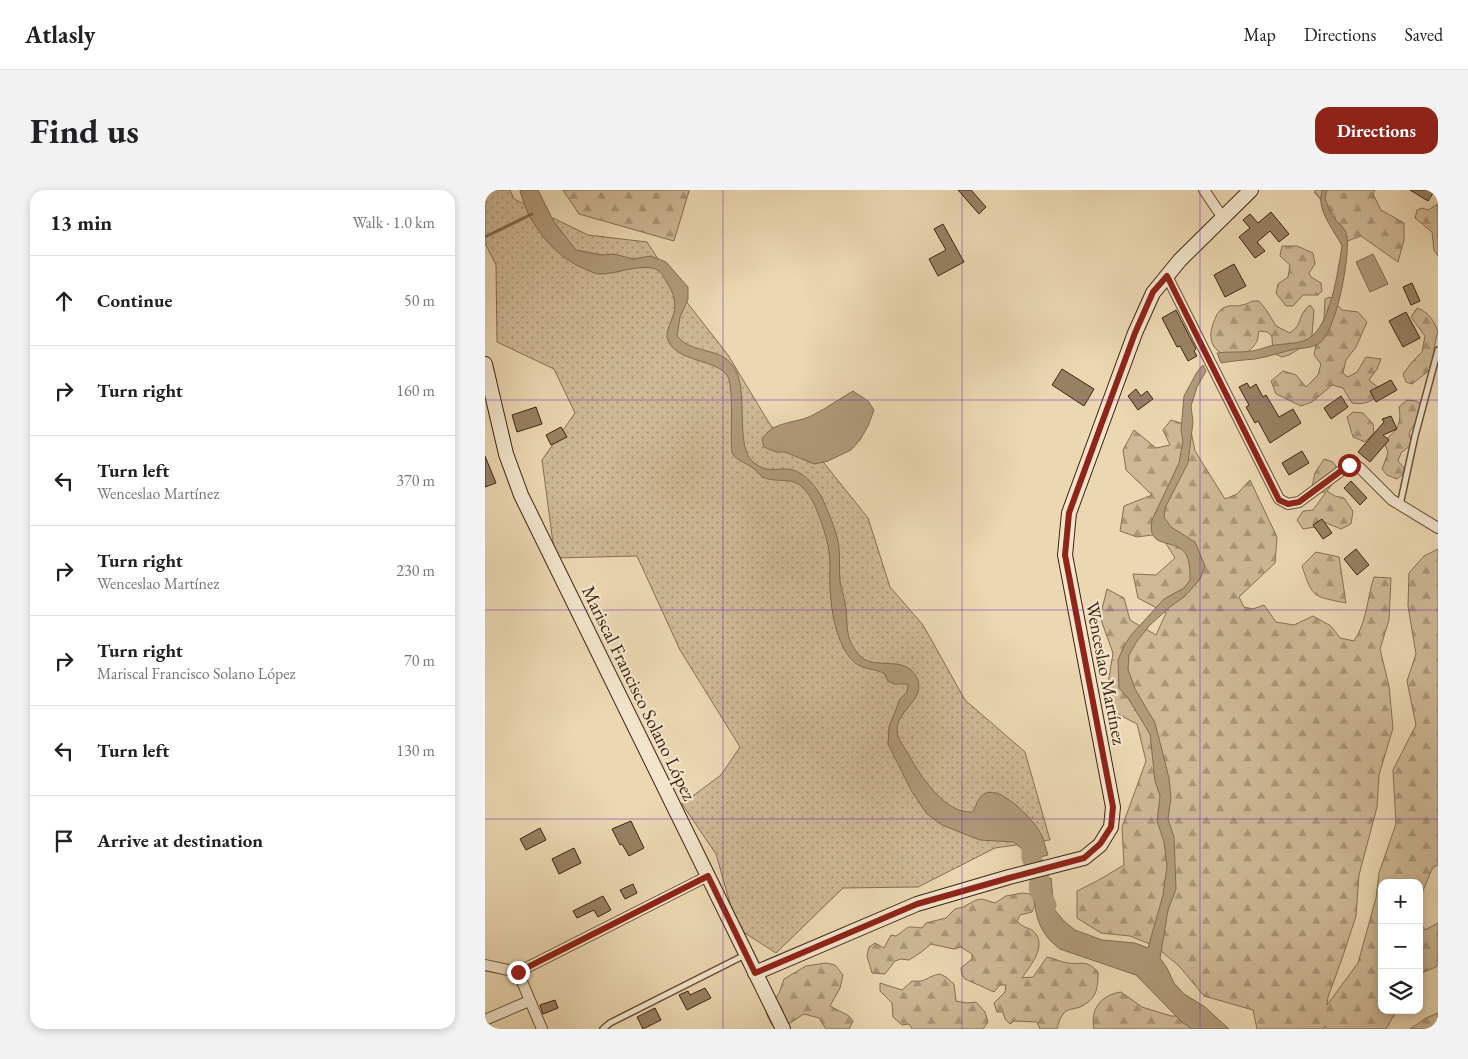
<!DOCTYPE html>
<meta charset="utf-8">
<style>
body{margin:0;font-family:"EB Garamond",serif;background:#f2f2f2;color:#202124}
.controls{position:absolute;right:15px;bottom:15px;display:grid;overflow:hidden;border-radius:10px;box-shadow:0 2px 8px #0003}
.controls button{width:45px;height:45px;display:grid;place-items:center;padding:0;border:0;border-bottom:1px solid #e0e0e0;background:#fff;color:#202124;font:25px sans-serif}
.stop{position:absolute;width:15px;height:15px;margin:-11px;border:4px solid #8f2418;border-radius:50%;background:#fff}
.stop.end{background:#8f2418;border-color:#fff;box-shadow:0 1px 5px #0008}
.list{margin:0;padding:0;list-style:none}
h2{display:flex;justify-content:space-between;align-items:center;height:65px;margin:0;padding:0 20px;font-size:21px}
h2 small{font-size:16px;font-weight:400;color:#757577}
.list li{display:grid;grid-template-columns:32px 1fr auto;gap:15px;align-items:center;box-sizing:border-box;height:90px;padding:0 20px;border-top:1px solid #e0e0e0}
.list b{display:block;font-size:19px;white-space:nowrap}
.list p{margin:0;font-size:16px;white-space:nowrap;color:#757577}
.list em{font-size:16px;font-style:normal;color:#757577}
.icon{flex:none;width:28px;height:28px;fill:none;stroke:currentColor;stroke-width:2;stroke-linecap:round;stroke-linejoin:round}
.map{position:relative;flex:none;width:953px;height:839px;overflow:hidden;border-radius:15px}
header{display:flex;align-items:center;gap:30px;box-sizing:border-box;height:70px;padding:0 25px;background:#fff;border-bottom:1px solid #e0e0e0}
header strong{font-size:24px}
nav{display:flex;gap:28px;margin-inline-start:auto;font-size:18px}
.intro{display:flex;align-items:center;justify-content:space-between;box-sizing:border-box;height:120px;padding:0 30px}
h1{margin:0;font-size:35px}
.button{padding:12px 22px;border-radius:15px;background:#8f2418;color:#fff;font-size:18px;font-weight:700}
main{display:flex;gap:30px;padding:0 30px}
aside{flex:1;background:#fff;border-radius:15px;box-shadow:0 2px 8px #0003}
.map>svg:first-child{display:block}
</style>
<header>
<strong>Atlasly</strong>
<nav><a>Map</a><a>Directions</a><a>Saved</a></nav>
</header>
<div class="intro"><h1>Find us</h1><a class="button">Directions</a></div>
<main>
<aside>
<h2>13 min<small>Walk · 1.0 km</small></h2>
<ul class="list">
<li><svg class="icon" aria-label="ahead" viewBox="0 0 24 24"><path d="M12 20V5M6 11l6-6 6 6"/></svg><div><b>Continue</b></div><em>50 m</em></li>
<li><svg class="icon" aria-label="right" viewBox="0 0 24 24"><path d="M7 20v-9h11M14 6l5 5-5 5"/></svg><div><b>Turn right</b></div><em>160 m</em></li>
<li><svg class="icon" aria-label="left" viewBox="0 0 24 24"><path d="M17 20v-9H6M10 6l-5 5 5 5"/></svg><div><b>Turn left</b><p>Wenceslao Martínez</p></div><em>370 m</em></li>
<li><svg class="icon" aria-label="right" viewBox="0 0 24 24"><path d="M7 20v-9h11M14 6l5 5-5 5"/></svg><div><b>Turn right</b><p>Wenceslao Martínez</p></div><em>230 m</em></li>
<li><svg class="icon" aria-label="right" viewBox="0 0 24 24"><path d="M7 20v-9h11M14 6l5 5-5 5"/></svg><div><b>Turn right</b><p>Mariscal Francisco Solano López</p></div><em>70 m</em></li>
<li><svg class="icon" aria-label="left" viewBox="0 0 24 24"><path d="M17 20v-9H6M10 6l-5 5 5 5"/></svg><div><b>Turn left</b></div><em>130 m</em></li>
<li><svg class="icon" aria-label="arrive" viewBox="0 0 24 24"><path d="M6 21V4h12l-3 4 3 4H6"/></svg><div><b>Arrive at destination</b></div></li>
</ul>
</aside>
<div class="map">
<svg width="953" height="839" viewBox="0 0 953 839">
<defs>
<pattern id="grass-dots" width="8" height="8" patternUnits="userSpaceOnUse" patternTransform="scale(1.25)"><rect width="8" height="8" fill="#ceb895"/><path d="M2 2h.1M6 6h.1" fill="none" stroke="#a99578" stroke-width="1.8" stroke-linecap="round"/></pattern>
<pattern id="forest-firs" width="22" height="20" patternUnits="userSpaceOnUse" patternTransform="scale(1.25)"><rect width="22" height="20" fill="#ceb895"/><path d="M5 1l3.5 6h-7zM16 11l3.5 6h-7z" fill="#a99578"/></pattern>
</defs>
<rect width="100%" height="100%" fill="#ebd7b1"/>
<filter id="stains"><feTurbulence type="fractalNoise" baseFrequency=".004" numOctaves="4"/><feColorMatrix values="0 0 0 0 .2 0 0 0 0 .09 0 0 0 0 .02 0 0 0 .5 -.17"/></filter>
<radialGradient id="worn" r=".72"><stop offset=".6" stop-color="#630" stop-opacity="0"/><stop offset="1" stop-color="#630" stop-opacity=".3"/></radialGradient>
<path fill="url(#grass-dots)" stroke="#866e52" d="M0,0H25L29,9L103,45L162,52L197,106L243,165L286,236L335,268L383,328L405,397L438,435L480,510L540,562L565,650L510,658L433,697L358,698L291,763L252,738L231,664L197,614L236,585L255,557L195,460L152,366L70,368L57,270L90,223L69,179L12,152L11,75L0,53Z"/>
<path fill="url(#forest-firs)" stroke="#866e52" d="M78,0H204V1L189,51L94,24Z
M831,0H890L888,4L896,20L919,33V50L913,72L876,46L857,53L849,42L850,26L829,2Z
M953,14V66L949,60L947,42L930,28L932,20L937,18L943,20Z
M797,56H812L828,63L830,74L824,83L826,87L836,93L837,101L833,105H818L808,116H801L791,103L793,94L803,87L805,75L795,66Z
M845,107L857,120L873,122L882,132L871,157L861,170L858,183L863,187L872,182L881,167L896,169L892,179L884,190L895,199L893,207C884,212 878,215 867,213L858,198L847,195L827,212L816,216L791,204L786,191L798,181L811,185L821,197L833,185L836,174L829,165L832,149L839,129L840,109Z
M768,111H774L782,121L791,136L805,143C819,133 812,125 825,115L829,120L827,145L822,154L804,165L797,167L788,163L787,147L783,142L774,141C773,145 773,150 771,153C756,177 716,166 728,134C730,128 733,121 738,118C745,114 750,117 757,115C760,115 765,112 768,111Z
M932,118C944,122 948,130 953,141C949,153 949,166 946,179L927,194L921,192L918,184L927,172L937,162L940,146L926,127Z
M922,210L931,211L936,214L937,222L924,243L927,254L916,263L913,271L919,278L918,284L912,289L902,285L897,279L903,263L899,251C912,240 917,234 914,217Z
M868,222L878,223L888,234L889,243L880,252L868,247L862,227Z
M686,230L705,236L710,261L740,309L752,304L765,290L792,347L790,373L754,407L759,417L768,419L779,415L791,432L809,435L828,426L846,436L855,448L869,451C882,432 882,408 889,387L906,388L904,430L895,459L904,496L908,538L894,585L892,617L874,685L871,726L859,763L843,807L842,815L873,773L891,708L894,683L911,634L908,580L931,535L922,491L931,464L923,416L924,383L939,366L953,359V675L948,677L937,703L934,720V693H897V820H912L901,839H842L840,836L839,839H772L768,820L719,806L694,776L670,756L645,746L616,743L592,728V701L612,691L639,675L637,637L661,571L652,534L629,522L621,506L628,463L615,427L622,399L639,408L645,430L671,445L681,423L653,408L648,384L671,385L690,368L675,344L652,347L635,341L639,316L667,305L641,280L638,260L649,240L671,258L685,255L678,240Z
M839,269L848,272L855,283L842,301L850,306L859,308L868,321L866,334L856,339L839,332L830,337L818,339L812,330L818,321L828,320L841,302H834L827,297L830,283Z
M831,362L854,367L861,413C828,406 828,409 817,376Z
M538,703L545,704C550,710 551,715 547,722L535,725L532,731C539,739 544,737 548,741C564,755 544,777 537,788L548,787L562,767C569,768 575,772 583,773C597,775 601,769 613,782C613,798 612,808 597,816C592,819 586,818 581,821C575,826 574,832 572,839H555L552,832L529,831L525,834L520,829L518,822H512L509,813L520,802L521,795H515L509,802L480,789L477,785L476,778L487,769V764L476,757L469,759L446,754L435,763L424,770L416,769L410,771L400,784L387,783L382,766L384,757L390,753L399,758L406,745L411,746C426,736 419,736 437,738L441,733L461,728L470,719L478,717L491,710L497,709L510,713L521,706Z
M934,731L940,740L953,733V774L951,777L934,784Z
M341,773L350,775L358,785L355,798L345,816L364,826L368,831L364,839H341L334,828L319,824L302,835H287L281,823L294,803L299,789L321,776Z
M455,784L461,787L469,794L471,811L482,813L491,812L500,822L503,832L498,839H427L424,834L417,835L408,827L407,813L395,801V793L417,800L427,791C441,793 442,786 455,784Z
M636,802L657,817L686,826H698L710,839H609C605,819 616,805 636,802Z
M953,823V839H925L941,828Z"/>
<path fill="#b09a7a" stroke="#826a4f" d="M35,0H53L69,32L91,60L117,65L129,64L148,69L166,66L181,72L203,97V109L195,127L192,146C209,166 238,155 251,181C263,203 250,257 268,272C281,282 285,279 299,279C317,278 331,296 338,310C344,324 352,342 354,357C355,368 354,380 355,391C356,398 359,405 360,413C363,426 360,440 366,453C368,457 372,463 375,466C390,481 421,464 432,488C441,509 414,519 412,538C411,547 418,555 422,562C434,584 460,625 488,622C491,616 494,605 501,603C517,597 545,627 553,639C558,646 560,656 563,665L543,670L539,661L529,652L495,650L457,635L442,624L427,602L403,554L404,537L415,509L422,502L423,494H409L402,490L400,484C390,478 378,480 369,472C351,455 346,420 345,397C344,386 346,374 344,362C342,346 333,319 324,305C310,284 298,294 280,288C275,286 272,281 268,278C260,272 253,272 247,263C245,245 249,201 243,187C234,169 192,173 183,150C177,135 202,122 182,93C180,89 177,83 174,81C162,71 129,85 114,84C110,84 105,81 100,79C69,67 42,32 35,0Z
M838,0H842L840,8C842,14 844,20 847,25C852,33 861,37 862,47C865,67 851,145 833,154C826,158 818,158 810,159C797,162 783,167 770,169C758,170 747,171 736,173L732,163C744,161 755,163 767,161C773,160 779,158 785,156C798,153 811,155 823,149C846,136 853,80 857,56C849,40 829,17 838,0Z
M888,64L903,94L885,102L871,72Z
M718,175L721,181L712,197L706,216L708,232L703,273L680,318L679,327L686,337L710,352L720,376L715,389L700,406L685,417L665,435L652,451L644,465L643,479L650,499L670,533L684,588L686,608L683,629L689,647L691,699L683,720L675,768L682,778L689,793L699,804L720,817L744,839H707L697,832L651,785L575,759C551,741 550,722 548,694L566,688L569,719L579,731L590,740L617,750L650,753L663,758L678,705L682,676L679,652L672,631L675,606L670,591L665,544L643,508L634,498L633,470L640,454L647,444L679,409L699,398L705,390C705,383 705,373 702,366C693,346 661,362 667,330L694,273L698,251L696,240L699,206L712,182Z
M368,201L383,211L389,220L383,236L375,250L366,260L343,271L329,274L300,262H291L279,257L277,250C287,230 312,234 328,225C342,218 354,209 368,201Z"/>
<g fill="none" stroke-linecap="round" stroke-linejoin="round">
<path stroke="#826a4f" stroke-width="3" d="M0,47L47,24"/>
<path stroke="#b09a7a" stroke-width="19" d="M541,646L546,657V668L555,684L553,698L562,715"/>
</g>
<path fill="#988163" stroke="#3e230f" d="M473,0H486L501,17L494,24Z
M925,0H950L943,11Z
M786,22L804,44L794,52L785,41L772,52L780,61L770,68L754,47L765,38L758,30L765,24L773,33Z
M458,34L479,72L453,86L444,69L461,60L449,39Z
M749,74L761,96L740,107L729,85Z
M927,93L935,111L926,115L918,97Z
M691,120L711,159L709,161L712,166L703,171L695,156L692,157L677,128Z
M921,122L935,148L918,157L904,131Z
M577,179L609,199L599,216L567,195Z
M906,190L912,200L891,212L885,201Z
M762,193L765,198L771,194L778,207L781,205L794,227L808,219L816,233L785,253L773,231L770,233L761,217L764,215L754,197Z
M651,199L656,206L662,201L668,209L653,220L643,206Z
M856,206L863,217L846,229L839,218Z
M51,217L57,234L32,242L27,225Z
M906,226L912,239L898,245L904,250L885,272L873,262L899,232L897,229Z
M76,237L82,247L66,255L61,245Z
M817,261L824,273L804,285L797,273Z
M0,266L11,293L0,297Z
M866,291L882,308L875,315L859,298Z
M837,329L847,343L838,349L828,335Z
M871,359L884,375L872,385L859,369Z
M146,631L159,658L144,666L137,654L135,655L127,639Z
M55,638L61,650L41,660L35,649Z
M89,658L96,673L74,684L67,669Z
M148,694L152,703L140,709L135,700Z
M118,706L126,720L113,727L109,720L92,728L88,721Z
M220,798L226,808L202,820L194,805L203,801L205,805Z
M70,810L73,818L58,824L55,815Z
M170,818L176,830L158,839L152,827Z"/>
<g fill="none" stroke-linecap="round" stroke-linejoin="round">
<defs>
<path id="lane" d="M915,315L930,246L953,160
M118,839L125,833L260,765"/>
<path id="street" d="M719,0L738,28
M682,86L794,309L803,314L814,312L864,275H870L875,278L907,310L953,338
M0,775L33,782L223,686
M33,782L57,839
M0,830L44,811"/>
<path id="secondary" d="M0,174L21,264L36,305L298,839
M270,783L432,714L524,687L599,668L615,655L626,637L628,617L580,365L584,323L650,143L668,103L695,70L766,0"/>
</defs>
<use href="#lane" stroke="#695038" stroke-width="8"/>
<use href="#street" stroke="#695038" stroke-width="12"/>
<use href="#secondary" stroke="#3e230f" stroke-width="16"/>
<use href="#lane" stroke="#f2e5cc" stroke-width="5"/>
<use href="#street" stroke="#f2e5cc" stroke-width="10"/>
<use href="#secondary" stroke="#f2e5cc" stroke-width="14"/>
</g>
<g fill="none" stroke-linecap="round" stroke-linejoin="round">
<path stroke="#8f2418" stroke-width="6" d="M33,782L223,686L270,783L432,714L524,688L599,668L615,654L626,637L628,617L580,365L584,323L615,238L650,143L668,102L682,86L794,310L803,314L814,312L864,275"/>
</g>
<path fill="none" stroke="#7b2cbf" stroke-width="1" stroke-opacity="0.55" d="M238,0V839M477,0V839M715,0V839M0,210H953M0,420H953M0,629H953"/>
<g text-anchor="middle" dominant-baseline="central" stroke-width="4.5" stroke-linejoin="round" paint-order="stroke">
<g font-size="19" fill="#3e230f" stroke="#f2e5cc">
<text transform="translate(621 483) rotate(79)">Wenceslao Martínez</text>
<text transform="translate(154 503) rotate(64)">Mariscal Francisco Solano López</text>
</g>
</g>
<rect width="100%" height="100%" filter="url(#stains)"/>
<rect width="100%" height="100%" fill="url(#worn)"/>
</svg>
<div class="controls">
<button>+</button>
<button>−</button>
<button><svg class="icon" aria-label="layers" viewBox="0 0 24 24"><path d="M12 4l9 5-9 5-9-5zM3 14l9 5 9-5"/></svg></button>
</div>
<div class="stop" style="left:864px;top:275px"></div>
<div class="stop end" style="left:33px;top:782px"></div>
</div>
</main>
